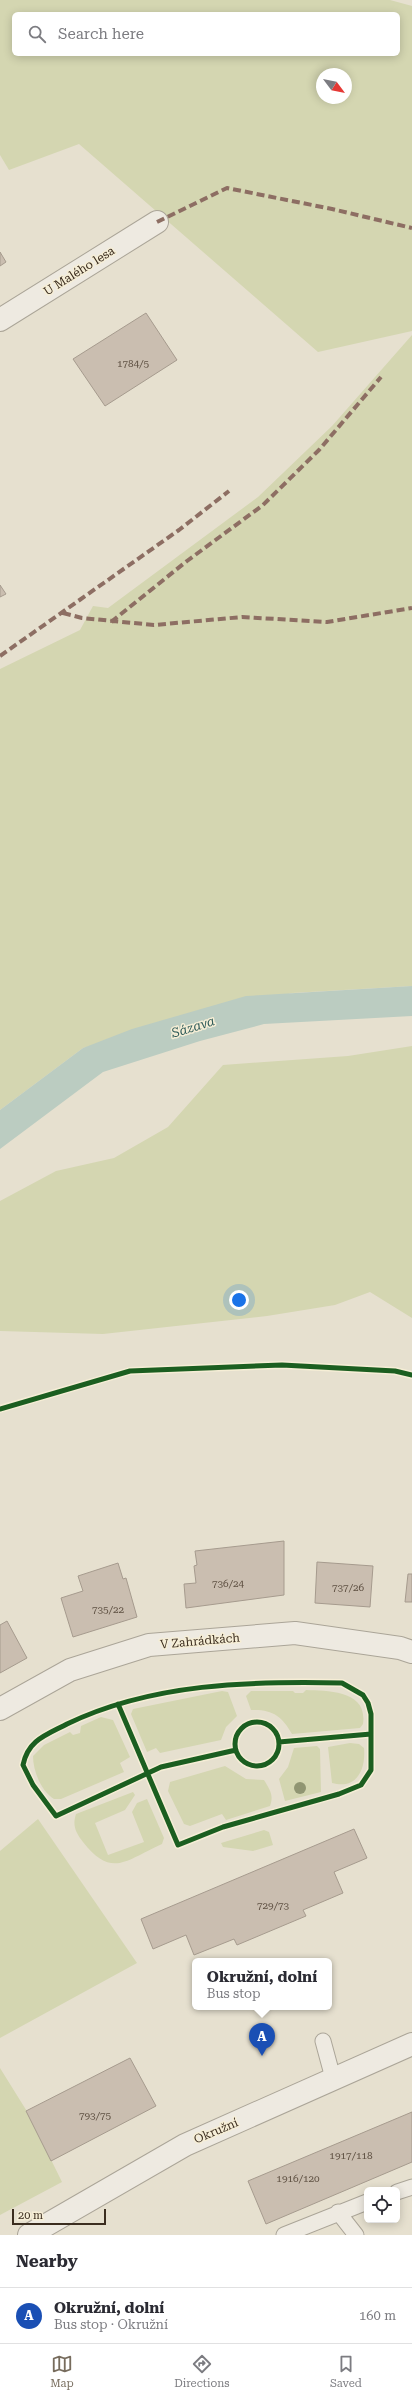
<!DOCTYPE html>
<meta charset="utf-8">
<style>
body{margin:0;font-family:"Roboto Serif",serif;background:#f2f2f3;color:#2b2b33}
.controls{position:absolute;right:12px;bottom:12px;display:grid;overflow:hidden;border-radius:6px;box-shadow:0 2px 10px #0003}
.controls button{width:36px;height:36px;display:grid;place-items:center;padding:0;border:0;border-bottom:1px solid #e1e1e2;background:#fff;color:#2b2b33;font:20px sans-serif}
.compass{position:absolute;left:316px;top:68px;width:36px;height:36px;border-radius:50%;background:#fff;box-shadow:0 2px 10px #0003;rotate:122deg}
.scale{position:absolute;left:12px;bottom:10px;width:94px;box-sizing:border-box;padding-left:4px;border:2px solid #3b2d1f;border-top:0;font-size:11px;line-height:14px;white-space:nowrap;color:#3b2d1f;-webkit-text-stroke:3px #f6eed6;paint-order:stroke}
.you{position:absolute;left:239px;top:1300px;width:14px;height:14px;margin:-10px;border:3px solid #fff;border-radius:50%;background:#1a73e8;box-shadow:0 0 0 6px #1a73e833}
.badge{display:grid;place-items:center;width:26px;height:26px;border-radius:50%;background:#776c5d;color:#fff;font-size:13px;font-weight:700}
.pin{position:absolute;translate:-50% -33px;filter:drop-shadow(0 1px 2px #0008)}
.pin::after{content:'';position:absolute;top:21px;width:14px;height:12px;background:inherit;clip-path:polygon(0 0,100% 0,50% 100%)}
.popup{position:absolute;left:192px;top:1958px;width:140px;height:52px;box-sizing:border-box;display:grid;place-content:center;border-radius:6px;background:#fff;filter:drop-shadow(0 1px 3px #0005);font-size:13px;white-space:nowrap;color:#7c7c81}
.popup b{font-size:15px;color:#2b2b33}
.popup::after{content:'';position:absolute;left:50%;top:100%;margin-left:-8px;border:8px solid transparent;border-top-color:#fff}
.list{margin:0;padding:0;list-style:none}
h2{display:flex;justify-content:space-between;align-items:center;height:52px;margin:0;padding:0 16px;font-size:17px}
h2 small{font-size:13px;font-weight:400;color:#7c7c81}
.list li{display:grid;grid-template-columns:26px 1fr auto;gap:12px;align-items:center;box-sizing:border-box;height:56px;padding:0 16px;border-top:1px solid #e1e1e2}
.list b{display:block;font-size:15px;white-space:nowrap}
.list p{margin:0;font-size:13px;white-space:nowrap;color:#7c7c81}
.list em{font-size:13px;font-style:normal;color:#7c7c81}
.icon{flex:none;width:22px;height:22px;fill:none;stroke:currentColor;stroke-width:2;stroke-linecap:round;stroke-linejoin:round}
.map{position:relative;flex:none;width:412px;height:2235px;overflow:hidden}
.search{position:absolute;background:#fff;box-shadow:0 2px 10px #0003;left:12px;right:12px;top:12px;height:44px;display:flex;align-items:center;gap:10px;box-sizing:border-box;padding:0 14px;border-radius:6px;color:#7c7c81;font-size:15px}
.sheet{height:108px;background:#fff}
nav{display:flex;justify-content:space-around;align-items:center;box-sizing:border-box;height:56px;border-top:1px solid #e1e1e2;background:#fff;font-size:11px;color:#7c7c81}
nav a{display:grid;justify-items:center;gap:2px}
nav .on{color:#776c5d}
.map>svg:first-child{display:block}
</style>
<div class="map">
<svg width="412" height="2235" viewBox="0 0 412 2235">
<rect width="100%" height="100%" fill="#e6e0cf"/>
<path fill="#d4d6b1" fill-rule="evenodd" d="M0,0H390L412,6V331L318,352L79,144L9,170L0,155ZM14,14H398V54H14ZM322,74H346V98H322Z
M412,335V986L292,993L83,1048L0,1110V669L80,630L93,606L108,608L258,497L332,426Z
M412,1046V1318L370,1292L335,1305L267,1316L103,1334L0,1331V1201L56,1171L114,1158L168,1127L223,1065L348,1056Z
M306,1690C328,1691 368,1690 363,1724L360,1728L292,1734C282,1716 272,1709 251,1710L246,1696L251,1691H293L295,1693H303Z
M222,1691L228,1692L237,1716L226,1727L221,1740L160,1753L156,1748L147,1752L131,1714L133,1709Z
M101,1717L113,1720L130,1757L120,1763L124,1772L61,1799H54C41,1791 33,1771 33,1756L44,1745L70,1732L73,1735L80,1733L81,1726Z
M350,1743L359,1744L364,1748C366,1769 357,1790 332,1783L328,1747Z
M317,1746L320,1749L321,1792L285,1801L279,1779L288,1767L294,1748Z
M225,1766L246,1779L264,1780C270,1790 274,1795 270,1806L226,1820L222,1814L190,1826L184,1824L168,1791L170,1782Z
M133,1792L135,1795L125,1810L95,1823L108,1855L144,1842L132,1812L137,1803L147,1799L164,1838L162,1844C126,1860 112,1879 83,1842C76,1833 72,1826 76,1814Z
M38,1819L137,1963L0,2038V1851Z
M264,1830L269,1832L273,1845L253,1851L223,1847L221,1843Z
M0,2068L28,2113L62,2182L0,2215Z"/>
<path fill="#bbccc1" d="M412,986V1016L264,1024L200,1041L103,1072L0,1149V1110L83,1048L132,1029L246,996Z"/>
<path fill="#cabeb0" stroke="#a69b8e" d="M0,252L6,262L0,266Z
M146,313L177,360L105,406L73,359Z
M0,585L6,594L0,597Z
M284,1541V1595L186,1608L184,1584L196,1583L194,1566L197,1565L195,1551Z
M317,1562L373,1566L370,1607L315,1603Z
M118,1563L123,1579L126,1578L137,1617L73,1637L61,1598L83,1591L78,1576Z
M408,1574H412V1602H405Z
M7,1621L27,1658L0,1673V1625Z
M354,1829L367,1858L334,1872L343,1893L303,1910L306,1916L237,1945L234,1939L194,1955L186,1935L153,1949L141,1919Z
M130,2058L156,2106L51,2161L26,2111Z
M412,2112V2162L266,2224L248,2181Z"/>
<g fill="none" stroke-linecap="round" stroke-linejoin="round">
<defs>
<path id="lane" d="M323,2041L333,2078
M397,2192L412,2187
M338,2212L356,2235
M284,2235L367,2202"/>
<path id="street" d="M0,320L157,222
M0,1709L70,1670L149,1645L295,1633L400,1648L412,1652
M29,2235L185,2145L412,2044"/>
</defs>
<use href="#lane" stroke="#aba598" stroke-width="17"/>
<use href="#street" stroke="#aba598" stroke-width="24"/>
<use href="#lane" stroke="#eeeae1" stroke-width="15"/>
<use href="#street" stroke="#eeeae1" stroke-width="22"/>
<path stroke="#8d6e63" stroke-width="4" stroke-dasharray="8 4" stroke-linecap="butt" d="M157,222L227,188L332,209L412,228
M63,613L82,618L154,625L242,617L327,622L412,608
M111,622L187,561L263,505L319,450L381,377
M0,656L179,530L229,491"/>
<defs>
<path id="cycleway" d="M0,1409L130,1371L282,1365L395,1371L412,1375
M118,1704L178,1845L223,1827L339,1794L361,1785L371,1770V1714L368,1703L363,1695L342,1683C250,1681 152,1683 67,1724C46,1735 28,1740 23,1765L33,1785L56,1816L161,1767L236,1750
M235 1744a22 22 0 1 1 44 0a22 22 0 1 1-44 0Z
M279,1742L371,1734"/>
</defs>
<use href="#cycleway" stroke="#f6eed6" stroke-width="8"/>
<use href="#cycleway" stroke="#1b5e20" stroke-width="5"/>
</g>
<circle fill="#909572" cx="300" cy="1788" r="6"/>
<g text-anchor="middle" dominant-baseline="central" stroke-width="3" stroke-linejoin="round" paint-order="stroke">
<g font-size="10" fill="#5f5143">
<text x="133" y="363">1784/5</text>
<text x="228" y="1583">736/24</text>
<text x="348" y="1587">737/26</text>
<text x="108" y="1609">735/22</text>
<text x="273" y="1905">729/73</text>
<text x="95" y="2115">793/75</text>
<text x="351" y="2155">1917/118</text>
<text x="298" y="2178">1916/120</text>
</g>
<g font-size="12" fill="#3b2d1f" stroke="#f6eed6">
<text transform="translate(79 271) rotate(-32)">U Malého lesa</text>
<text transform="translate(200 1641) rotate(-5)">V Zahrádkách</text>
<text transform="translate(216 2131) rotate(-23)">Okružní</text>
</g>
<g font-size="13" font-style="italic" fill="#2e5b59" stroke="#f6eed6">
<text transform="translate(193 1027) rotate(-17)">Sázava</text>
</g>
</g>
</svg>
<div class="controls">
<button><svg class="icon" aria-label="locate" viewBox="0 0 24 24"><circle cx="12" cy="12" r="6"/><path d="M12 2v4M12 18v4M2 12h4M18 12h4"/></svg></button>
</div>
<svg class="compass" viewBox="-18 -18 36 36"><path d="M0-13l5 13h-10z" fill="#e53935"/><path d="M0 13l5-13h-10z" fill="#7c7c81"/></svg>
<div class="scale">20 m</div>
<div class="you"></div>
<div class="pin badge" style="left:262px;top:2056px;background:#1a4fb4">A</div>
<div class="popup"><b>Okružní, dolní</b>Bus stop</div>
<div class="search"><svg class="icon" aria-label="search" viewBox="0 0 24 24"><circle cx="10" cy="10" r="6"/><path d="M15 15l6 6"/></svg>Search here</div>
</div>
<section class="sheet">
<h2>Nearby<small></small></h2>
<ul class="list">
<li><span class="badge" style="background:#1a4fb4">A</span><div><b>Okružní, dolní</b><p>Bus stop · Okružní</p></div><em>160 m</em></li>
</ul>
</section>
<nav>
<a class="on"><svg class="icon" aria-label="map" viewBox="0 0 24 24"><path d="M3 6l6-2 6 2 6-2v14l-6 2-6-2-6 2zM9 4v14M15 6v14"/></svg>Map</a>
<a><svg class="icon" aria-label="directions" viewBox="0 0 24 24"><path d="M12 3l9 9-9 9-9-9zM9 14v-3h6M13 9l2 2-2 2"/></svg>Directions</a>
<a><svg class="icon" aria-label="saved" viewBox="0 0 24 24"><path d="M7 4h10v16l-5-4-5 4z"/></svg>Saved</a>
</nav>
